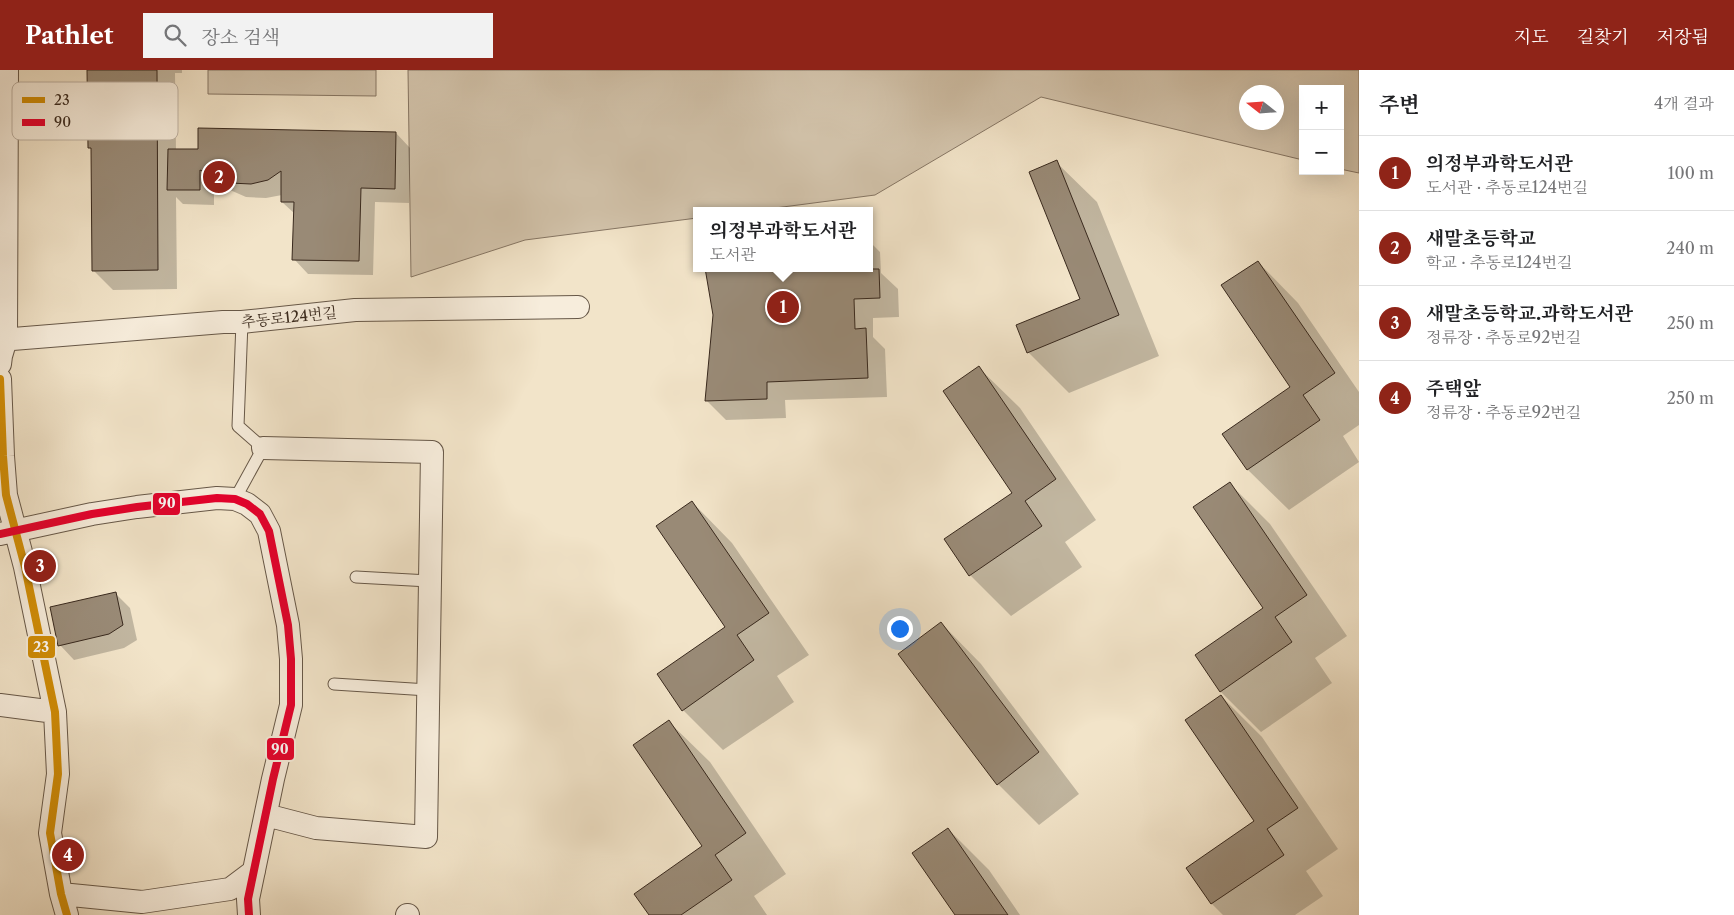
<!DOCTYPE html>
<html lang="ko">
<meta charset="utf-8">
<style>
body{margin:0;font-family:"Libre Caslon Text","Noto Serif KR",serif;background:#f2f2f2;color:#202124}
.controls{position:absolute;right:15px;top:15px;display:grid;overflow:hidden;border-radius:0px;box-shadow:0 5px 20px #0002}
.controls button{width:45px;height:45px;display:grid;place-items:center;padding:0;border:0;border-bottom:1px solid #e0e0e0;background:#fff;color:#202124;font:25px sans-serif}
.compass{position:absolute;left:1239px;top:15px;width:45px;height:45px;border-radius:50%;background:#fff;box-shadow:0 5px 20px #0002;rotate:287deg}
.you{position:absolute;left:899px;top:558px;width:18px;height:18px;margin:-12px;border:4px solid #fff;border-radius:50%;background:#1a73e8;box-shadow:0 0 0 8px #1a73e833}
.badge{display:grid;place-items:center;width:32px;height:32px;border-radius:50%;background:#8f2418;color:#fff;font-size:16px;font-weight:700}
.pin{position:absolute;translate:-50% -50%;border:2px solid #fff;box-shadow:0 1px 5px #0006}
.popup{position:absolute;left:693px;top:137px;width:180px;height:65px;box-sizing:border-box;display:grid;place-content:center;border-radius:0px;background:#fff;filter:drop-shadow(0 1px 4px #0005);font-size:16px;white-space:nowrap;color:#757577}
.popup b{font-size:19px;color:#202124}
.popup::after{content:'';position:absolute;left:50%;top:100%;margin-left:-10px;border:10px solid transparent;border-top-color:#fff}
.list{margin:0;padding:0;list-style:none}
h2{display:flex;justify-content:space-between;align-items:center;height:65px;margin:0;padding:0 20px;font-size:21px}
h2 small{font-size:16px;font-weight:400;color:#757577}
.list li{display:grid;grid-template-columns:32px 1fr auto;gap:15px;align-items:center;box-sizing:border-box;height:75px;padding:0 20px;border-top:1px solid #e0e0e0}
.list b{display:block;font-size:19px;white-space:nowrap}
.list p{margin:0;font-size:16px;white-space:nowrap;color:#757577}
.list em{font-size:16px;font-style:normal;color:#757577}
.icon{flex:none;width:28px;height:28px;fill:none;stroke:currentColor;stroke-width:2;stroke-linecap:round;stroke-linejoin:round}
.map{position:relative;flex:none;width:1359px;height:845px;overflow:hidden}
header{display:flex;align-items:center;gap:30px;box-sizing:border-box;height:70px;padding:0 25px;background:#8f2418;color:#fff}
header strong{font-size:24px}
nav{display:flex;gap:28px;margin-inline-start:auto;font-size:18px}
.search{width:350px;height:45px;background:#f2f2f2;display:flex;align-items:center;gap:12px;box-sizing:border-box;padding:0 18px;border-radius:0px;color:#757577;font-size:19px}
main{display:flex}
aside{flex:1;background:#fff}
.map>svg:first-child{display:block}
</style>
<header>
<strong>Pathlet</strong>
<div class="search"><svg class="icon" aria-label="search" viewBox="0 0 24 24"><circle cx="10" cy="10" r="6"/><path d="M15 15l6 6"/></svg>장소 검색</div>
<nav><a>지도</a><a>길찾기</a><a>저장됨</a></nav>
</header>
<main>
<div class="map">
<svg width="1359" height="845" viewBox="0 0 1359 845">
<rect width="100%" height="100%" fill="#f2e4c9"/>
<filter id="stains"><feTurbulence type="fractalNoise" baseFrequency=".004" numOctaves="4"/><feColorMatrix values="0 0 0 0 .2 0 0 0 0 .09 0 0 0 0 .02 0 0 0 .5 -.17"/></filter>
<radialGradient id="worn" r=".72"><stop offset=".6" stop-color="#630" stop-opacity="0"/><stop offset="1" stop-color="#630" stop-opacity=".3"/></radialGradient>
<path fill="#d3c4ac" stroke="#867664" fill-rule="evenodd" d="M208,0H376V26L208,24Z
M408,0H1359V103L1340,99V19H1303V90L1041,27L875,125L752,141H697V148L525,170L411,207ZM1246,22H1276V52H1246Z"/>
<path fill="#0003" d="M88,0H182V3H175L176,80L199,81L396,63L410,78L409,133L375,132L373,205L308,204L294,189L295,144L282,132V125L266,128L246,127L214,113V135L183,134L176,127L177,219L113,220L93,200L92,80L89,77Z
M1056,92L1097,132L1159,286L1069,323L1028,282L1082,230Z
M869,171L880,182L881,203L898,219L899,247L873,248V267L885,279L887,327L785,330L786,348L726,350L707,331L714,245L706,198H869Z
M1258,192L1298,233L1359,322V355L1343,366L1359,392L1289,440L1248,400L1224,364L1292,317Z
M979,298L1020,338L1096,450L1065,472L1082,497L1011,546L970,505L1014,423Z
M1230,414L1270,454L1347,566L1315,588L1332,613L1261,662L1220,621L1264,539Z
M692,432L732,473L809,585L777,606L794,632L723,680L683,640L726,557Z
M115,523L130,538L137,570L124,578L74,590L60,575Z
M941,553L981,594L1079,724L1039,755L998,714Z
M1221,626L1262,667L1338,779L1306,801L1323,826L1295,845H1223L1212,834L1188,798L1256,751Z
M669,652L710,692L786,804L754,826L767,845H650L704,777Z
M948,759L989,800L1020,845H956Z"/>
<path fill="#998a76" stroke="#39291d" d="M87,0H157L158,200L92,201L91,78H88Z
M198,58L396,62L395,119L361,118L359,191L292,190L294,132H281V101L268,110L251,114L230,113L200,100V120H167L168,79H198Z
M1057,90L1119,245L1027,283L1016,255L1080,229L1029,102Z
M1258,191L1335,303L1303,325L1320,350L1247,400L1222,364L1290,317L1221,215Z
M705,198L879,199L880,228L854,229L855,259L866,258L868,308L767,312V329L705,331L713,245Z
M979,296L1056,409L1025,431L1042,456L969,506L944,469L1012,423L943,321Z
M1230,412L1307,525L1275,547L1292,572L1220,622L1195,585L1263,538L1193,437Z
M692,431L769,543L737,565L754,590L682,641L657,604L725,557L656,456Z
M116,522L123,555L109,564L58,576L50,537Z
M941,552L1039,682L997,715L898,584Z
M1221,625L1298,738L1267,759L1284,785L1211,834L1186,798L1254,751L1185,650Z
M669,650L746,763L715,785L732,810L681,845H649L634,824L702,776L633,675Z
M948,758L1008,845H955L912,783Z"/>
<g fill="none" stroke-linecap="round" stroke-linejoin="round">
<defs>
<path id="lane" d="M235,429L263,378L238,356L242,252
M356,507L429,511
M334,614L428,620"/>
<path id="street" d="M0,270L223,252H242L355,240L578,237
M0,294L1,286L6,269L7,0
M0,309L3,386L6,425L25,497L55,642L58,704L50,763L61,824L67,845
M263,378L432,382L426,767L316,758L266,745
M0,464L92,444L137,437L217,428L235,429L247,434L260,444L269,461L288,555L291,589V635L273,709L248,829L249,845
M0,635L55,642
M61,824L142,832L230,819L254,801
M407,845H408"/>
</defs>
<use href="#lane" stroke="#675848" stroke-width="13"/>
<use href="#street" stroke="#675848" stroke-width="24"/>
<use href="#lane" stroke="#f7eddc" stroke-width="11"/>
<use href="#street" stroke="#f7eddc" stroke-width="22"/>
<defs>
<path id="bus-1" d="M0,309L3,386L6,425L25,497L55,642L58,704L50,763L61,824L67,845"/>
<path id="bus-2" d="M0,464L92,444L137,437L217,428L235,429L247,434L260,444L269,461L288,555L291,589V635L273,709L248,829L249,845"/>
</defs>
<use href="#bus-1" stroke="#f7eddc" stroke-width="11"/>
<use href="#bus-2" stroke="#f7eddc" stroke-width="11"/>
<use href="#bus-1" stroke="#d18d06" stroke-width="8"/>
<use href="#bus-2" stroke="#e4002b" stroke-width="8"/>
</g>
<g text-anchor="middle" dominant-baseline="central" stroke-width="4.5" stroke-linejoin="round" paint-order="stroke">
<g font-size="15" fill="#39291d" stroke="#f7eddc">
<text transform="translate(289 247) rotate(-6)">추동로124번길</text>
</g>
</g>
<rect x="12" y="12" width="166" height="58" rx="8" fill="#f7eddc" stroke="#beb2a3" stroke-width="1"/>
<rect x="22" y="27" width="23" height="6" fill="#d18d06"/>
<rect x="22" y="49" width="23" height="7" fill="#e4002b"/>
<g font-size="14" fill="#39291d">
<text x="54" y="35">23</text>
<text x="54" y="57">90</text>
</g>
<g stroke="#f7eddc" stroke-width="2">
<rect x="152" y="422" width="29" height="24" rx="5" fill="#e4002b"/>
<rect x="27" y="565" width="29" height="24" rx="5" fill="#d18d06"/>
<rect x="266" y="667" width="29" height="24" rx="5" fill="#e4002b"/>
</g>
<g font-size="14" text-anchor="middle" font-weight="bold" fill="#fff">
<text x="167" y="438">90</text>
<text x="41" y="582">23</text>
<text x="280" y="684">90</text>
</g>
<rect width="100%" height="100%" filter="url(#stains)"/>
<rect width="100%" height="100%" fill="url(#worn)"/>
</svg>
<div class="controls">
<button>+</button>
<button>−</button>
</div>
<svg class="compass" viewBox="-18 -18 36 36"><path d="M0-13l5 13h-10z" fill="#e53935"/><path d="M0 13l5-13h-10z" fill="#757577"/></svg>
<div class="you"></div>
<div class="pin badge" style="left:783px;top:237px">1</div>
<div class="popup"><b>의정부과학도서관</b>도서관</div>
<div class="pin badge" style="left:219px;top:107px">2</div>
<div class="pin badge" style="left:40px;top:496px">3</div>
<div class="pin badge" style="left:68px;top:785px">4</div>
</div>
<aside>
<h2>주변<small>4개 결과</small></h2>
<ul class="list">
<li><span class="badge">1</span><div><b>의정부과학도서관</b><p>도서관 · 추동로124번길</p></div><em>100 m</em></li>
<li><span class="badge">2</span><div><b>새말초등학교</b><p>학교 · 추동로124번길</p></div><em>240 m</em></li>
<li><span class="badge">3</span><div><b>새말초등학교.과학도서관</b><p>정류장 · 추동로92번길</p></div><em>250 m</em></li>
<li><span class="badge">4</span><div><b>주택앞</b><p>정류장 · 추동로92번길</p></div><em>250 m</em></li>
</ul>
</aside>
</main>
